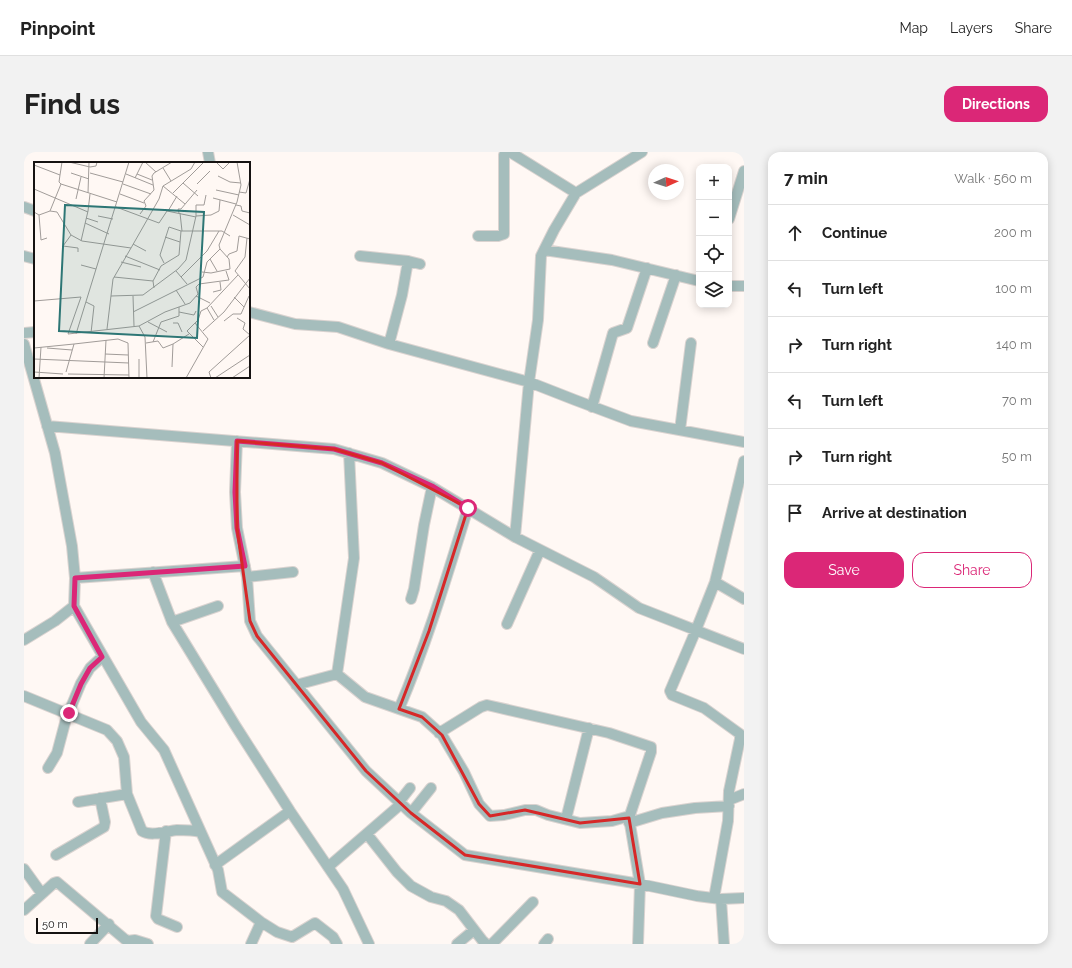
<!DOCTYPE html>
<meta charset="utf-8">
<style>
body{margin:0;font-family:Raleway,sans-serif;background:#f2f2f2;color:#222}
.controls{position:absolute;right:12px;top:12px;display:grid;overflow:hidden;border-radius:8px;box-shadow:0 2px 10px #0003}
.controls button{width:36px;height:36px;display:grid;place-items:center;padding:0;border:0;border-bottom:1px solid #e0e0e0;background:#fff;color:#222;font:20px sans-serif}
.compass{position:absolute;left:624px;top:12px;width:36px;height:36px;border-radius:50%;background:#fff;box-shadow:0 2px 10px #0003;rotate:87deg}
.scale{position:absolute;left:12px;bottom:10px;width:62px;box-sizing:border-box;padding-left:4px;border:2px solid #151211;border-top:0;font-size:11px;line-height:14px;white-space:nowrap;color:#151211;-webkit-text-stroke:3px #fff;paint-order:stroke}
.stop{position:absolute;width:12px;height:12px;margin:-9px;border:3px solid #db2777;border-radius:50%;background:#fff}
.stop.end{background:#db2777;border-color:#fff;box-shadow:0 1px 4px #0008}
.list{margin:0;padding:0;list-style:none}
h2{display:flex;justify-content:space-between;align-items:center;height:52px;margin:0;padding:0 16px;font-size:17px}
h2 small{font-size:13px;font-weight:400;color:#767676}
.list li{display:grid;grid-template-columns:26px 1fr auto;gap:12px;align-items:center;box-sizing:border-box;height:56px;padding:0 16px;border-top:1px solid #e0e0e0}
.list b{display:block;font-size:15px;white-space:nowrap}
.list em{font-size:13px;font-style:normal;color:#767676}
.actions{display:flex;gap:8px;padding:12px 16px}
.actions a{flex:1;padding:9px 0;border:1px solid #db2777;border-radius:12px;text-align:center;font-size:14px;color:#db2777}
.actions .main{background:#db2777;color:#fff}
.icon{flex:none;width:22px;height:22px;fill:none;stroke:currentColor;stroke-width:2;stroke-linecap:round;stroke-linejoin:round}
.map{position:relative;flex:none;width:720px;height:792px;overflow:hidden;border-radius:12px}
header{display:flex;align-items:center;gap:24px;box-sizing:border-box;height:56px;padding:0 20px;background:#fff;border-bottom:1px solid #e0e0e0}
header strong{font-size:19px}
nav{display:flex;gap:22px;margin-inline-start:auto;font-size:14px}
.intro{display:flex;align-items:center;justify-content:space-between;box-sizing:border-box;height:96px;padding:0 24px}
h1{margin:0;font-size:28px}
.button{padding:10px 18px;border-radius:12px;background:#db2777;color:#fff;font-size:14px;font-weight:700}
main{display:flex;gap:24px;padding:0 24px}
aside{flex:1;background:#fff;border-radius:12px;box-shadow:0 2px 10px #0003}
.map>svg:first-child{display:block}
</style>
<header>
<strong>Pinpoint</strong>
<nav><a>Map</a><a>Layers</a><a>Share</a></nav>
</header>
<div class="intro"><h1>Find us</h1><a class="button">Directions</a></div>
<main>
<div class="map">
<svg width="720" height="792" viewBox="0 0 720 792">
<rect width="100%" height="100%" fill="#fff8f4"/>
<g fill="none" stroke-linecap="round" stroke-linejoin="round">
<defs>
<path id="minor" d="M184,0L186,11
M486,0L552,41
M618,0L552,41L530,78L517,104L514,168L505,230L491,385L570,425L615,456L720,497
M0,55L11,59
M705,67L720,19
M454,84H474L480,82V3L482,0
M520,98L588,108L675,129
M0,104L11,107
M336,104L384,109L396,112
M705,134H720
M225,160L271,172L314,175L365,192L505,230L551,248L607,269L720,290
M0,181L11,180
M629,191L652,123
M0,192L31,301L48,394L51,426L50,454L31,469L0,488
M365,192L378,143L384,109
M568,255L589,181L603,176L623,116
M23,274L310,297L358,311L408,335L491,385
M656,278L667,191
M213,289L211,340L213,376L223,425L226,469L233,484L342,619L387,661L441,703L616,732L673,744L697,747L720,746
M129,420L148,470L211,573L266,659L319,737L345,792
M223,425L269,420
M51,426L221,414
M691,430L720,447
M387,447L390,437L400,373L408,335
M50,454L117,570L140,598L194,718L198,740L237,770L253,780L268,785L291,771L309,785L313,792
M148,470L194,454
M483,472L516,398
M313,522L341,545L398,565L418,583L440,620L455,652L466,664L480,663L501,658H512L524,663L556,671L588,669L602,665L605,666
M272,533L313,522L330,406L325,301
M0,544L83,578L93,589L100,605L103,642L118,679C127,685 143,679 153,678C161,678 169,678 176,680
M375,557C403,491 423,424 444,356
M415,581L457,555L463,553L585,581L627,595V600L605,666L616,732L614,792
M24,616L33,601L42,567L57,531L66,516L78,505
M705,648L720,642
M54,650L103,642
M375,650L386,636
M387,661L407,636
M542,667L565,576
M605,671L638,661L671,656L705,654
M142,679L132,764L134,767L153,775
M343,682L373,720L387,734L407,745L422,749L435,758L458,788L462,792
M32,703L80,675L81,670L76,646
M191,713L266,659
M304,715L377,652
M0,717L18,742
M690,746L704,669L705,639L716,587V582L680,556L648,543L646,539L672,478L691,430L720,309
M697,747L700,792
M0,758L30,731L33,730L103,789L111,788L124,792
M66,792L85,772
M227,792L237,770
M433,792L450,778
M468,792L509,750
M520,792L524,787"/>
</defs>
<use href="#minor" stroke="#dad3d0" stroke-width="12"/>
<use href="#minor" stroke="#a5bdbc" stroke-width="10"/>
</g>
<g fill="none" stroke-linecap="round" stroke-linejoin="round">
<path stroke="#db2777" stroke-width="5" d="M45,561L57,532L66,516L78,505L50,454L51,426L221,414L213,376L211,340L213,289L310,297L358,311L408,334L444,356"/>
</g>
<path fill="none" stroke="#d62828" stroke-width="3" stroke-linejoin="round" d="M213,289L310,297L358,311L444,356L405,479L375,557L398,565L418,583L455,652L466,664L501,658L556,671L605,666L616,732L441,703L387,661L342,619L233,484L226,469L213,376Z"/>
<g transform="translate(10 10)">
<rect width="216" height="216" fill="#fff8f4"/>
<path fill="none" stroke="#a19c99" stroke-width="1" d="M35,0L56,5L62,4L63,0M111,0L122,10M182,0L189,7L196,0M0,3L26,13L25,20L27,22L83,40M129,6L137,19M37,11L55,17M56,11L89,20M92,12L119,23M103,12L118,18M26,13L28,0M184,14L196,20L207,21M101,16L109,0M149,21L164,34M89,22L117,32M163,22L176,9M129,24L151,42M0,27L54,50M182,28L205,33M205,30L212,31L216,17M54,31L55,0M139,31L170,0M86,32L110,41M179,36L202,42M42,37L47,15M202,43L207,44L208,49L216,51M82,45L125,61L133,49L162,55M16,49L27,22M134,49L143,34M0,50L5,53L16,49L23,50L37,73L48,79L97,86L125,37L129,24L157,7L161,0M145,51L144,47H147L163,28M146,51L148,69M106,52L112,44L110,39L120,28L118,14L120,11L138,0M5,53L7,78L13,76M199,53L216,63M64,54L79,57M162,54L177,53L185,49L186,38M52,56L64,60M51,61L75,72M37,73L29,84L44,86V90M131,75L146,80M213,76L211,95L201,109L216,127M47,79L54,49L56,32M99,82L112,89M91,94L126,108M193,95L195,92L203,89L205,74L216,77M176,97L183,109M87,100L107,105M130,101L126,93L135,65L147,69H188L196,74M47,103L62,107M142,109L153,122M168,110L177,111L196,107L195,97L186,87M80,115L119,119L120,126M147,115L173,89L185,69M119,119L127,104L145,93L147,69M142,128L151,142M179,130L187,128L186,120M77,134L109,133L144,107L152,98L162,54V43H170L172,33M99,134L100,164M162,134L176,141M200,135L210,145M0,139L47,135L34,172L105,164L111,175L113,216M52,140L60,144L57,171M177,144L184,155M173,146L180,158M99,150L169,115L173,100L186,87L185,83L203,40L207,23L203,0M145,150L160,153L162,149M203,156L211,161L209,167L216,173M190,159L199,152H207L215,134M114,160L133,170M139,161H144L148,170M105,164L131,150L156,141L164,132L162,125L165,122L195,118L192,109M73,167L79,117L97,86M169,169L190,150L216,116M42,172L95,0M119,180L127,160L145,154V145M112,181L124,179L129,186L139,182M169,185L153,169L164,158L167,149L173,146L204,113M0,186L40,182M13,186L38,188M71,192L94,193M0,197L95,201M105,197V216M138,205L139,182L155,172M0,210L29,212M32,210L40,182L84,177L94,181L95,216M34,212L95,213M5,216L7,185M70,216L72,178M152,216L174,177L161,161M177,216L175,210L216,173M181,216L216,193M198,216L216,204"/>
<path fill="#2d7675" fill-opacity="0.15" stroke="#2d7675" stroke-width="2" d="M31,43L170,50L163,176L25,169Z"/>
<rect width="216" height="216" fill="none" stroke="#151211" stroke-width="2"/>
</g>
</svg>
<div class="controls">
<button>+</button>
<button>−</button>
<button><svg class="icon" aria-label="locate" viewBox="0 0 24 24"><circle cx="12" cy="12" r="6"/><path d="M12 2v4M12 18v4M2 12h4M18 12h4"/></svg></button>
<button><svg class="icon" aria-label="layers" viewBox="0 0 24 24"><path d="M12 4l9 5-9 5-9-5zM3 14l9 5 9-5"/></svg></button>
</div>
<svg class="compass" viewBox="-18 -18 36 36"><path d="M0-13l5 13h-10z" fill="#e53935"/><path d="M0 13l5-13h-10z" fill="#767676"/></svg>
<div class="scale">50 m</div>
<div class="stop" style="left:444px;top:356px"></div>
<div class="stop end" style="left:45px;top:561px"></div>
</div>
<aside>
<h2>7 min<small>Walk · 560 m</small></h2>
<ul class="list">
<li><svg class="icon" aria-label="ahead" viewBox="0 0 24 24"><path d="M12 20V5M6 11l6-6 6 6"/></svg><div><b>Continue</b></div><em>200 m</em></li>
<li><svg class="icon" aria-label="left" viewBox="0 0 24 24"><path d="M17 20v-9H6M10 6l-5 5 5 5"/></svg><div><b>Turn left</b></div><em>100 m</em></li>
<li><svg class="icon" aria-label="right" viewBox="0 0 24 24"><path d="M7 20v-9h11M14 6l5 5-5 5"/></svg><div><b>Turn right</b></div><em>140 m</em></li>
<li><svg class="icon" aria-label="left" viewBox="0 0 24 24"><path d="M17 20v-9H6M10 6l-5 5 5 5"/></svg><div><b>Turn left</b></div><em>70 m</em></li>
<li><svg class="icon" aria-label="right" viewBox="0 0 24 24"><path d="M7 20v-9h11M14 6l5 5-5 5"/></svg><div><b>Turn right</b></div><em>50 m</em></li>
<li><svg class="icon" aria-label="arrive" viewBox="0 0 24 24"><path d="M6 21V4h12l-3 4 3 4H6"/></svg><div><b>Arrive at destination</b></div></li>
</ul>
<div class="actions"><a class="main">Save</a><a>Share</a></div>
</aside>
</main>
